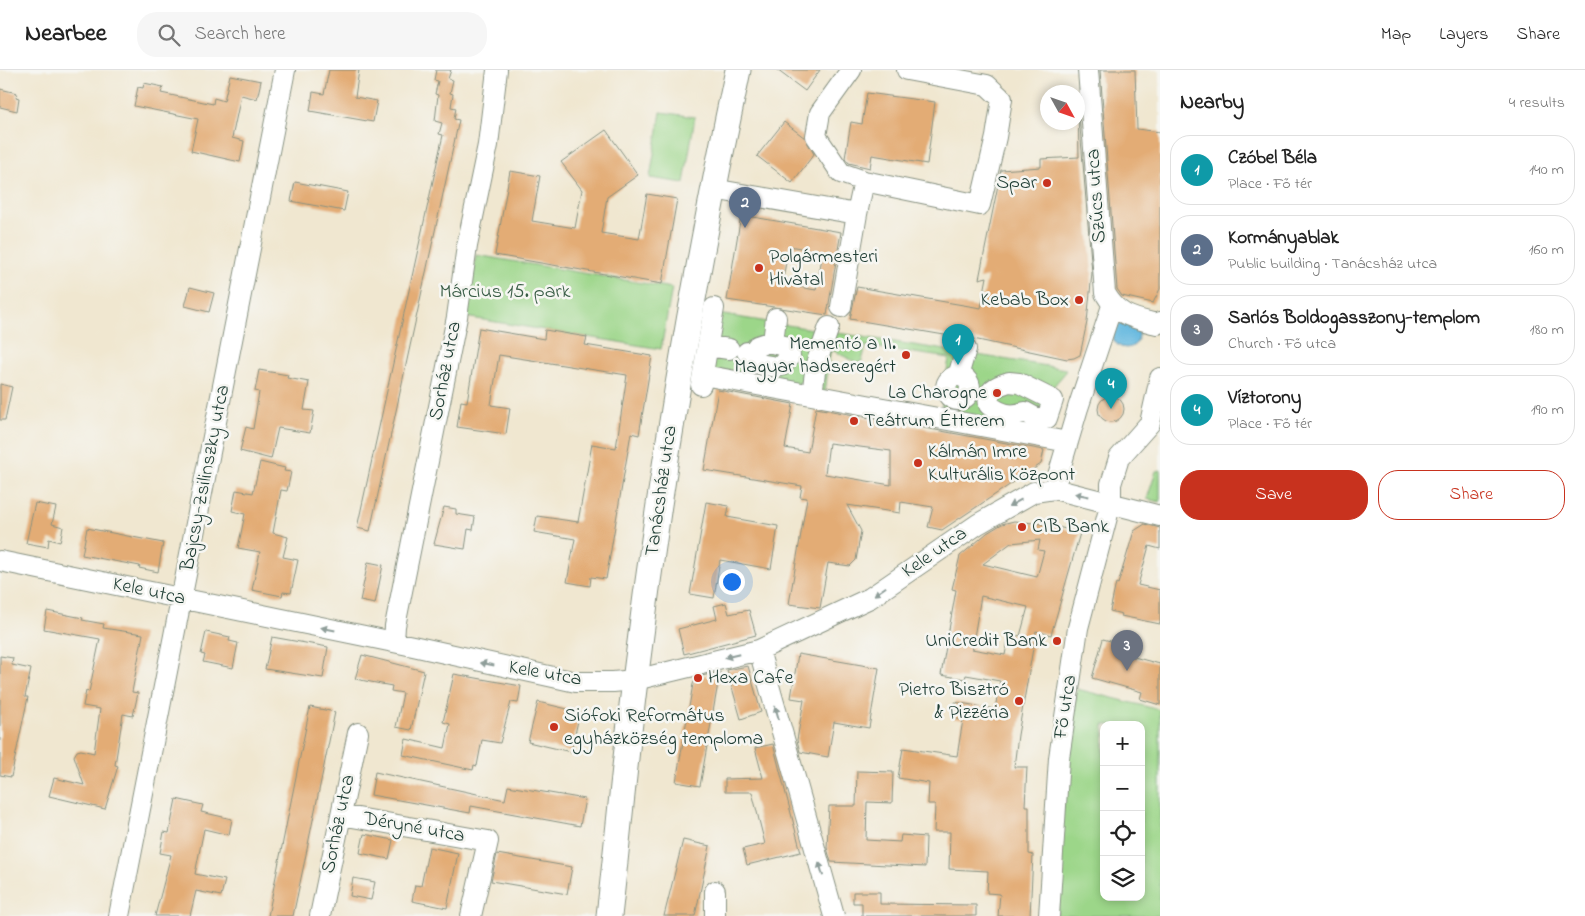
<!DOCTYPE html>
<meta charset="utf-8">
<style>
body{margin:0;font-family:"Indie Flower",sans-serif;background:#f6f6f6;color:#222}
.controls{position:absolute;right:15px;bottom:15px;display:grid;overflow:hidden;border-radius:10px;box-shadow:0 2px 8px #0003}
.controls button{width:45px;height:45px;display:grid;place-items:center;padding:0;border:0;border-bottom:1px solid #e0e0e0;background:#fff;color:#222;font:25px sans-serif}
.compass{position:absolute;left:1040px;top:15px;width:45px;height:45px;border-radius:50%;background:#fff;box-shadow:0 2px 8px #0003;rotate:130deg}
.you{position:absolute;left:731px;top:511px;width:18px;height:18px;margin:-12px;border:4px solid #fff;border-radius:50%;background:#1a73e8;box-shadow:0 0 0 8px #1a73e833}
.badge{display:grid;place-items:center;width:32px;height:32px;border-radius:50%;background:#c8321e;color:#fff;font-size:16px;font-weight:700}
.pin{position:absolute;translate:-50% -41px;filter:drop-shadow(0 1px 2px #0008)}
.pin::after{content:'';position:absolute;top:26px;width:18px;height:15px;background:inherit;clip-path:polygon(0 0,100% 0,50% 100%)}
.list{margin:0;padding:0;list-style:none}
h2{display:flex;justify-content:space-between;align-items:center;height:65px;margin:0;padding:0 20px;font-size:21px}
h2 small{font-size:16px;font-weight:400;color:#767676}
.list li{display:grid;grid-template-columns:32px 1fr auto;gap:15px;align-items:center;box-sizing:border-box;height:70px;margin:0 10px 10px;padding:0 10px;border:1px solid #e0e0e0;border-radius:20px}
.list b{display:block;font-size:19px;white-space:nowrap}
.list p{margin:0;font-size:16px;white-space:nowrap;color:#767676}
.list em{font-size:16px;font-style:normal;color:#767676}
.actions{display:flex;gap:10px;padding:15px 20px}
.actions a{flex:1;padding:11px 0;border:1px solid #c8321e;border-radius:20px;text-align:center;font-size:18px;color:#c8321e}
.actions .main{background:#c8321e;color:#fff}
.icon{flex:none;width:28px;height:28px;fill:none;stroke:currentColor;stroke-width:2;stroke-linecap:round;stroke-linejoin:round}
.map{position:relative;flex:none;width:1160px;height:846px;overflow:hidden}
header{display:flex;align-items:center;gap:30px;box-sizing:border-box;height:70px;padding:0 25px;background:#fff;border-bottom:1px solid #e0e0e0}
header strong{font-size:24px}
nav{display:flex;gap:28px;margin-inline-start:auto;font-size:18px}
.search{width:350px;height:45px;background:#f6f6f6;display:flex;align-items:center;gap:12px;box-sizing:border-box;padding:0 18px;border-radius:20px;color:#767676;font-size:19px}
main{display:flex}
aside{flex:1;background:#fff}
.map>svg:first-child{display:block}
</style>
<header>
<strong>Nearbee</strong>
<div class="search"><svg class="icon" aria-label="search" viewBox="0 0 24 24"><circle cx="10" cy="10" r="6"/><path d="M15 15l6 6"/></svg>Search here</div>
<nav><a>Map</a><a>Layers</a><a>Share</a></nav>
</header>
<main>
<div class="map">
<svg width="1160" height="846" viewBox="0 0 1160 846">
<rect width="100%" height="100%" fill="#f6f6f2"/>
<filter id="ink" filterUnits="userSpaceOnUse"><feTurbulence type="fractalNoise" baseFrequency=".02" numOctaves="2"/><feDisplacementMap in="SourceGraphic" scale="10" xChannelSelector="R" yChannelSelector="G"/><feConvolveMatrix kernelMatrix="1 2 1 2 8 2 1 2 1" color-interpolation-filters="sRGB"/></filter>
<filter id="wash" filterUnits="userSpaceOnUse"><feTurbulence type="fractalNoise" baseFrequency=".0096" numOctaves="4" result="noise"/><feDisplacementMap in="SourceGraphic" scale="20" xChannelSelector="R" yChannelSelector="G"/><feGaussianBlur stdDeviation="1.12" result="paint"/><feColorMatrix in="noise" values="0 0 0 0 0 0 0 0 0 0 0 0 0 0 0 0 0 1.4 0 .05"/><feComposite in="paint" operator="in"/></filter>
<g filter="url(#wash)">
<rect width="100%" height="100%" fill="#f0e7d0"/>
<path fill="#9cd689" stroke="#5e8a5e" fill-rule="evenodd" d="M661,42L695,47L684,113L650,108Z
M476,185L672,218L661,279L465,247Z
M711,243L1066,299L1064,304L1051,319L1044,361L939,353L949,288L866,276L862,291L857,293L832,280L830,283L825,323L700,311Z
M1160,400V432L1147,429L1156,401Z
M1077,619L1160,640V846H1057L1060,763ZM1104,655H1141V827H1104Z"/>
<path fill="#62b7df" stroke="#407a8a" d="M1113 265a13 13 0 1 1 26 0a13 13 0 1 1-26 0Z"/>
<g id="blocks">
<path fill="#e3ac74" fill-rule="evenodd" d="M329,0H359L355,27L377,31L373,52L310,41L313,22L324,24Z
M436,0H451L448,9L453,10L450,23L453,24L451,37L456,38L454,49L459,50L370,461L357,458L443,65L439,64L442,53L435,51L438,25L435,24L438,11L434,10Z
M777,0H820L805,21Z
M1100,0H1135L1137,59L1160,62V219L1153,233L1122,226L1117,219Z
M230,5L261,11L257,29L241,25L232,68L244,71L240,92L191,81L198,49L134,36L138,17L143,18L144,13L163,17L161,23L213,34L214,28L224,31Z
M0,19L17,23L16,27L19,28L17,41L0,37Z
M867,23L935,32L927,94L872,85L870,98L849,93L845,88L851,52L862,54Z
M1078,33L1092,203L1087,252L1080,285L1074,288L1067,289L964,267L962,268L850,249L857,217L981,238L987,207L979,209L1001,100L1041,97V89L1079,87Z
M784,52L805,68L814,84L792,113L757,86Z
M606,60L638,105L607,127L601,163L639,169L647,124L677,129L662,214L495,185L510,101L540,106L532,151L575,158L582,120L561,92Z
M295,112L348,122L344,141L291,131Z
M741,145L841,162L827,245L727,230ZM789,176L823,182L816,220L782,214Z
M190,217L214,223L209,242L185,236Z
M479,258L544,269L545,260L587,267L585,275L652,286L639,365L631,363L606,509L591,507L590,516L567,512L575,469L534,462L537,446L578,452L592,374L616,378L627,305L499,285L491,335L510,338L506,364L457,357L461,331L467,332Z
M259,300L288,305L287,308L309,312L304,340L314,341L310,363L278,358L271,389L240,381L246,357L253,359L259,322L255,321Z
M0,314L12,317L5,350H0Z
M718,320L793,334L785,378L808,382L816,338L1044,380L1041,394L942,460L928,457L933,437L901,432L900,443L847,435L861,461L856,490L850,496L828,493L820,538L789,534L807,428L800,427L802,416L704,400ZM829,373L891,381V415L825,404Z
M1098 339a13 13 0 1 1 26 0a13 13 0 1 1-26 0Z
M260,392L285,398L284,401L291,402L287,421L281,420L273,463L288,467L283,487L298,490L291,523L283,522L282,526L252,520L260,482L238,478L245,444L232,441L236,420L253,423Z
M706,432L729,436L727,447L778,456L771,499L720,490L714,528L690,524Z
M35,433L56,437L52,454L63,457L60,472L49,469L48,477L26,473Z
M444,437L456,439V444L475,447L473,460L468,459L465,479L434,474Z
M1014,451L1051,455L1080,463L1051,565L1036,561L1018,665L1014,697H1027L1025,736H1029V784L1033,785L1030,846H998L1000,824L987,823L988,801L949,799L950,762H934L935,734H928L929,713L898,708L903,678L957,686L963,650L952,648L955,632L995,639L1000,611L966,605L965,609L941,605L956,520L952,519L960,486L987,463L1002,454ZM1040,470L1038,480L1044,481L1037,507L983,494L1011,473ZM981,526L1028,537L1020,566L1009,564L1005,585L972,579Z
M1145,454L1160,458V479L1149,476L1138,515L1160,520V554L1121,546L1122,544L1110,541L1116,513L1118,514L1134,461Z
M87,458L163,473L158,502L139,498L140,496L82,485Z
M368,492L383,495L375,534L360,531Z
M726,533L729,544L749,540L756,565L684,584L678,559L717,549L714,536Z
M47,541L83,548L82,550L104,554L103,558L143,564L132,622L138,623L133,646L123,644L115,695L118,696L105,739L49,726L54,708L84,715L74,686L77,681L81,680L94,683L100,639L83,636L86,621L89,622L100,569L44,559Z
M206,562L230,567L229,571L238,573L233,598L203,592L205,585L201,584Z
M272,567L328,577L323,608L265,599Z
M1103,569L1118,573L1115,582L1160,594V635L1140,629L1142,622L1092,608Z
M798,584L879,598L869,658L834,652L828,687L800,682L797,670L804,630L791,628Z
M362,585L424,601L411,660L396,657L403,623L391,621L392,616L355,609Z
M0,586L13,588L12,595L31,599L25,627H28L11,707L0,705Z
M748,596L761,642L741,649L727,600Z
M720,602L700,716L676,712L693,614L697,607Z
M454,604L521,616L518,633L511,632L500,673L482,670L477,696L474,695L473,700L403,685L406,669L445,678L450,654L443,652Z
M538,632L580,642L571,682L528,672Z
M310,637L335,642L304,794L293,846H268Z
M773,674L801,782L747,795L743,779L765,774L752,722H725V709L763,708L755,678Z
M857,701L893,702L892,733L867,732L866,770L900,772L901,765L926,767L925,797L831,792L827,778L829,736H856Z
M375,702L505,730L508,716L585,729L580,756L471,736L470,743L371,725Z
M176,729L203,735L201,742L232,749L229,765L204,759L195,804L225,810L221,826L196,821L190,846H155L171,785L160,783L164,762L169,763Z
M364,764L393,770L389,789L360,783Z
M683,770L710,776L695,846H664Z
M429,777L458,783L447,838L412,831L415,815L421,816Z
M497,784L572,797L567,824L491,811Z
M353,808L375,812L371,830L350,826Z
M853,822H880V834L976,835V846H862V833H853Z"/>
</g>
</g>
<g filter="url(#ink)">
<use href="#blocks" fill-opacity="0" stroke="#889282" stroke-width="1"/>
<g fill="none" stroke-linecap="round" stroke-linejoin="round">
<defs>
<path id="minor" d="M851,0L820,43L816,66L841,103L864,111L980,135L996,67L1002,29L987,15L907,0
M1088,0L1105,223C1118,246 1132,248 1157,254L1160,252
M713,119L857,144L864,111
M841,237L857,144
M773,272L776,248
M708,276L729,279
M747,282L759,294L777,297L783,295L790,286L784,276L769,272L757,276L752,285
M703,305L1068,372
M958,306L966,279
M946 318a12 12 0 1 1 24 0a12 12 0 1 1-24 0Z
M1009,312L1019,313L1053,330L1047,348H1036L1025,342C1010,347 1001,344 989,335C986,320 996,316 1009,312Z
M701,315L714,238
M812,325L816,294L829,257
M1054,419L1078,338L1112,236
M0,491L413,576L576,612H613L635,610L759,580L870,528L978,454L1034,422L1054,419L1160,446
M394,572L395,556L457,247L467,176L488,75L497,0
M759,580L834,846
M341,745L488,771L471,846
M119,846L285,0
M320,846L358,663
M715,846V821
M1049,846L1059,688L1078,558L1111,432V414L1119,388L1150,353L1160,308"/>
<path id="major" d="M609,846C618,768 625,689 635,611C660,406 695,202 738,0"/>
</defs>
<use href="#minor" stroke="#889282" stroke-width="22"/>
<use href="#major" stroke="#889282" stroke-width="27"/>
<use href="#minor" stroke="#fff" stroke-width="20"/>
<use href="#major" stroke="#fff" stroke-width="25"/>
</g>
<defs><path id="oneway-solid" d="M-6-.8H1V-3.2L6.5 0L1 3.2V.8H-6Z" transform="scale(1.25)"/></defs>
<g fill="#8f9e9a">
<use href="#oneway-solid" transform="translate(1082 425) rotate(-168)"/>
<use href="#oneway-solid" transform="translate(1015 433) rotate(151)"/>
<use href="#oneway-solid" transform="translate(880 521) rotate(145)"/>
<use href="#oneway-solid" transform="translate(328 559) rotate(-168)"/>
<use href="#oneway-solid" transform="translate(732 586) rotate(166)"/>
<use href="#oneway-solid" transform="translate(487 594) rotate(-168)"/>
<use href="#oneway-solid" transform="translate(777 643) rotate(-106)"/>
<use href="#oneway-solid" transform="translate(821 799) rotate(-106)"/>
</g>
</g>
<g fill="#c8321e" stroke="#f6f6f2" stroke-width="2">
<circle cx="1047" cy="113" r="5"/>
<circle cx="759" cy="198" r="5"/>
<circle cx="1079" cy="230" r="5"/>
<circle cx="906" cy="285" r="5"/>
<circle cx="997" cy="323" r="5"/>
<circle cx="854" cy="351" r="5"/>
<circle cx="918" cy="393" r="5"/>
<circle cx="1022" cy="457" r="5"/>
<circle cx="1057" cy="571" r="5"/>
<circle cx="698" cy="608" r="5"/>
<circle cx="1019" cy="631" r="5"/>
<circle cx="554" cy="657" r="5"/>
</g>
<g text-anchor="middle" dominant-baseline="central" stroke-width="5" stroke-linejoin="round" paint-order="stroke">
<g font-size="20" fill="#1f3d34" stroke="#f6f6f2" text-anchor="end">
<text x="1037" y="113">Spar</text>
<text x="769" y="187" text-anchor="start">Polgármesteri<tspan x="769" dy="23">Hivatal</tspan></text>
<text x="1069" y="230">Kebab Box</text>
<text x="896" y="274">Mementó a II.<tspan x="896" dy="23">Magyar hadseregért</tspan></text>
<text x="987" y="323">La Charogne</text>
<text x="864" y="351" text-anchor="start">Teátrum Étterem</text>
<text x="928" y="382" text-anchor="start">Kálmán Imre<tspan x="928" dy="23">Kulturális Központ</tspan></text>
<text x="1032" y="457" text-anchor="start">CIB Bank</text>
<text x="1047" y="571">UniCredit Bank</text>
<text x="708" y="608" text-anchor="start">Hexa Cafe</text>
<text x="1009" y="620">Pietro Bisztró<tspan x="1009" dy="23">&amp; Pizzéria</tspan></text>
<text x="564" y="646" text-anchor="start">Siófoki Református<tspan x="564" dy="23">egyházközség temploma</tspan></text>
</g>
<g font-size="20" fill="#1f3d34" stroke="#f6f6f2">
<text transform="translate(1097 126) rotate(-94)">Szűcs utca</text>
<text transform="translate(446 301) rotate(-79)">Sorház utca</text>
<text transform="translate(206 408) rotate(-79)">Bajcsy-Zsilinszky utca</text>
<text transform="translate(662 421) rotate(-82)">Tanácsház utca</text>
<text transform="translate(935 483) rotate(-35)">Kele utca</text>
<text transform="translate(149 522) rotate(12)">Kele utca</text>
<text transform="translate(545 604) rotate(10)">Kele utca</text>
<text transform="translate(1066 637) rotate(-81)">Fő utca</text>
<text transform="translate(339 754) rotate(-78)">Sorház utca</text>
<text transform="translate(414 758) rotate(10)">Déryné utca</text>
</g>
<g font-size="20" fill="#385c45" stroke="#f6f6f2">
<text x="505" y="222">Március 15. park</text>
</g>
</g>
</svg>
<div class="controls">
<button>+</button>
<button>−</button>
<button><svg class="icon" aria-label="locate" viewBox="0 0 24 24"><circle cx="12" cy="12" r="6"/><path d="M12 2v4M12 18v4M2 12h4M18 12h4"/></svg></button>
<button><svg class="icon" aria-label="layers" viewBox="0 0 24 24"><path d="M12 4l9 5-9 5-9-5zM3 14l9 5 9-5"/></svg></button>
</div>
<svg class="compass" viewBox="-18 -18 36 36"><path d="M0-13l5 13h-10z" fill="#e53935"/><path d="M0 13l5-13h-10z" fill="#767676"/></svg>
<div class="you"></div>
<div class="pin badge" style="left:958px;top:295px;background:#0f9aa8">1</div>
<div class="pin badge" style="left:745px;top:158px;background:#5c6f8a">2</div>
<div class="pin badge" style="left:1127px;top:601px;background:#6b7280">3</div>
<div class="pin badge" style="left:1111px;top:339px;background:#0f9aa8">4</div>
</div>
<aside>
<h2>Nearby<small>4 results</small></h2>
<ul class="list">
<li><span class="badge" style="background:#0f9aa8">1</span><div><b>Czóbel Béla</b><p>Place · Fő tér</p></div><em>140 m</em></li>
<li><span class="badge" style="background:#5c6f8a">2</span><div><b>Kormányablak</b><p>Public building · Tanácsház utca</p></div><em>160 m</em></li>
<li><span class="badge" style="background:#6b7280">3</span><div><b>Sarlós Boldogasszony-templom</b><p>Church · Fő utca</p></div><em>180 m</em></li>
<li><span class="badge" style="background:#0f9aa8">4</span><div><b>Víztorony</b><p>Place · Fő tér</p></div><em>190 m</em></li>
</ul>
<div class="actions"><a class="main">Save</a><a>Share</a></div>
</aside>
</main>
